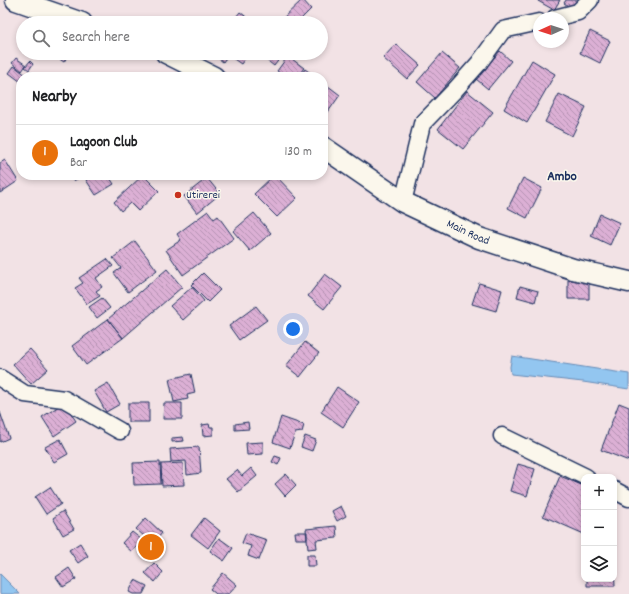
<!DOCTYPE html>
<meta charset="utf-8">
<style>
body{margin:0;font-family:Dekko,sans-serif;background:#f2f2f2;color:#202124}
.controls{position:absolute;right:12px;bottom:12px;display:grid;overflow:hidden;border-radius:8px;box-shadow:0 2px 6px #0003}
.controls button{width:36px;height:36px;display:grid;place-items:center;padding:0;border:0;border-bottom:1px solid #e0e0e0;background:#fff;color:#202124;font:20px sans-serif}
.compass{position:absolute;left:533px;top:12px;width:36px;height:36px;border-radius:50%;background:#fff;box-shadow:0 2px 6px #0003;rotate:267deg}
.you{position:absolute;left:293px;top:329px;width:14px;height:14px;margin:-10px;border:3px solid #fff;border-radius:50%;background:#1a73e8;box-shadow:0 0 0 6px #1a73e833}
.badge{display:grid;place-items:center;width:26px;height:26px;border-radius:50%;background:#c8321e;color:#fff;font-size:13px;font-weight:700}
.pin{position:absolute;translate:-50% -50%;border:2px solid #fff;box-shadow:0 1px 4px #0006}
.list{margin:0;padding:0;list-style:none}
h2{display:flex;justify-content:space-between;align-items:center;height:52px;margin:0;padding:0 16px;font-size:17px}
h2 small{font-size:13px;font-weight:400;color:#757577}
.list li{display:grid;grid-template-columns:26px 1fr auto;gap:12px;align-items:center;box-sizing:border-box;height:56px;padding:0 16px;border-top:1px solid #e0e0e0}
.list b{display:block;font-size:15px;white-space:nowrap}
.list p{margin:0;font-size:13px;white-space:nowrap;color:#757577}
.list em{font-size:13px;font-style:normal;color:#757577}
.icon{flex:none;width:22px;height:22px;fill:none;stroke:currentColor;stroke-width:2;stroke-linecap:round;stroke-linejoin:round}
.map{position:relative;flex:none;width:629px;height:594px;overflow:hidden}
.search{position:absolute;background:#fff;box-shadow:0 2px 6px #0003;left:16px;top:16px;width:312px;height:44px;display:flex;align-items:center;gap:10px;box-sizing:border-box;padding:0 14px;border-radius:22px;color:#757577;font-size:15px}
.panel{position:absolute;background:#fff;box-shadow:0 2px 6px #0003;left:16px;top:72px;width:312px;height:108px;border-radius:16px}
.map>svg:first-child{display:block}
</style>
<div class="map">
<svg width="629" height="594" viewBox="0 0 629 594">
<defs>
<pattern id="building-back-hatch" width="6" height="6" patternUnits="userSpaceOnUse"><rect width="6" height="6" fill="#dcb0d5"/><path d="M-1 5l2 2M0 0l6 6M5-1l2 2" fill="none" stroke="#b290b0"/></pattern>
</defs>
<rect width="100%" height="100%" fill="#f2e2e5"/>
<filter id="ink" filterUnits="userSpaceOnUse"><feTurbulence type="fractalNoise" baseFrequency=".025" numOctaves="2"/><feDisplacementMap in="SourceGraphic" scale="8" xChannelSelector="R" yChannelSelector="G"/><feConvolveMatrix kernelMatrix="1 2 1 2 8 2 1 2 1" color-interpolation-filters="sRGB"/></filter>
<g filter="url(#ink)">
<path fill="#93c6f0" stroke="#638ab6" d="M512,356L629,374V389L583,382L511,374L510,367Z
M0,574L20,594H0Z"/>
<path fill="url(#building-back-hatch)" stroke="#1b2f5e" d="M302,0H303L311,9L297,23H286L282,19Z
M538,0H560L554,10L538,1Z
M566,0H582L575,11L564,3Z
M240,12L254,23H231Z
M216,16L223,21L222,23H211Z
M590,31L610,41L600,63L580,53Z
M396,44L420,65L407,79L383,58Z
M500,51L511,61L488,89L476,79Z
M52,53H69L64,62L52,54Z
M215,53H249L241,64L228,55L223,62L214,55Z
M257,53H268L264,58Z
M268,53H284L274,66L264,58Z
M442,53L460,68L435,98L417,82Z
M288,56L304,68L297,77H285L277,71Z
M16,58L26,65L22,71L12,63Z
M532,60L555,74L527,123L504,109Z
M30,61L33,64L29,70L25,67Z
M14,66L26,75L24,77H21V82L9,73Z
M305,69L316,77H299Z
M32,72L38,77H28Z
M323,82L340,95L328,112L323,108Z
M467,91L493,112L463,149L438,129Z
M559,94L586,107L572,136L545,122Z
M5,160L18,181L0,193V163Z
M70,175H85L73,181Z
M94,175H108L114,184L96,195L86,180Z
M143,175L159,191L138,211L130,203L121,211L114,202Z
M274,175H275L297,198L277,217L254,194Z
M207,178L220,194L197,213L184,196Z
M523,178L542,188L527,218L508,208Z
M208,211L214,219L218,216L234,238L183,275L166,250L181,240L177,234Z
M254,213L271,233L250,251L233,231Z
M600,214L620,223L610,245L591,236Z
M135,241L157,270L128,292L114,273L121,268L113,258Z
M107,259L113,266L96,278L102,287L96,291L100,296L87,304L75,288L83,283L79,278Z
M167,269L182,287L123,338L108,319Z
M203,273L220,290L208,302L191,285Z
M325,274L342,287L324,309L308,296Z
M568,280H589V299H568Z
M479,283L502,290L496,311L472,304Z
M520,286L538,291L535,302L517,297Z
M192,287L204,301L183,320L170,306Z
M102,298L110,308L97,318L89,307Z
M256,306L267,320L239,340L229,326Z
M108,319L123,338L86,365L72,346Z
M305,342L319,353L300,377L286,366Z
M30,349L48,369L31,384L13,364Z
M191,374L195,393L187,395L188,399L174,402L169,379Z
M108,383L120,404L106,412L94,391Z
M337,387L359,402L343,427L321,412Z
M64,403L76,421L54,436L42,417Z
M128,403H149V422H128Z
M164,403H182V419H163Z
M619,403L629,407V461L601,450Z
M0,412L9,438L0,442Z
M281,417L304,425L302,432L295,433L290,448L273,442Z
M248,422L249,429L235,430V424Z
M209,424L210,427H213V435L203,436L202,425Z
M305,436L316,440L312,451L301,447Z
M183,437L184,441L172,442V438Z
M60,439L68,454L54,462L45,447Z
M263,442V454L247,455L246,443Z
M199,447L201,473L187,475L186,461L171,462L170,449Z
M275,456L281,458L278,465L272,462Z
M160,462L161,484L134,485L133,463Z
M183,463L184,485L162,486L161,464Z
M518,464L535,469L527,496L510,491Z
M251,468L257,476L238,492L226,479L237,470L242,476Z
M286,474L296,485L285,496L275,484Z
M560,476L584,486V534L543,516Z
M50,487L61,504L46,514L35,497Z
M341,506L346,516L337,521L332,511Z
M63,511L74,529L63,535L53,518Z
M146,518L162,533L153,544L136,529Z
M204,518L220,531L208,548L191,535Z
M336,526L337,538L316,540L317,548L308,549L306,529Z
M132,532L142,540L132,552L122,543Z
M295,532H307V539H296Z
M246,533L267,540L259,560L248,556L251,546L242,543Z
M219,538L233,548L224,561L210,551Z
M80,543L88,556L78,563L69,550Z
M307,555H315L316,566H307Z
M154,563L163,572L155,582L145,573Z
M614,565L615,586H587V579H614Z
M69,568L76,579L63,587L56,577Z
M223,573L237,585L229,594H216L210,589Z
M135,580L147,586L143,594H133L129,592Z"/>
<g fill="none" stroke-linecap="round" stroke-linejoin="round">
<defs>
<path id="minor" d="M555,18L578,12L590,0
M403,202L422,124L454,91L479,63L503,30L539,22
M0,378L25,394L64,399L120,431
M502,436L586,477
M614,490L629,498"/>
<g id="major">
<path d="M16,0L82,23"/>
<path d="M166,53L214,77"/>
<path id="s1" d="M323,147L403,202L479,238L573,269L629,282"/>
</g>
</defs>
<use href="#minor" stroke="#1b2f5e" stroke-width="19"/>
<use href="#major" stroke="#1b2f5e" stroke-width="23"/>
<use href="#minor" stroke="#fbf7ec" stroke-width="16"/>
<use href="#major" stroke="#fbf7ec" stroke-width="20"/>
</g>
</g>
<circle fill="#c8321e" stroke="#fbf7ec" stroke-width="1.5" cx="178" cy="195" r="4"/>
<g text-anchor="middle" dominant-baseline="central" stroke-width="3" stroke-linejoin="round" paint-order="stroke">
<g font-size="12" fill="#1b2f5e" stroke="#fbf7ec" text-anchor="start">
<text x="186" y="195">Utirerei</text>
</g>
<g font-size="12" fill="#1b2f5e" stroke="#fbf7ec">
<text stroke="none"><textPath href="#s1" startOffset="169">Main Road</textPath></text>
</g>
<g font-size="14" font-weight="bold" fill="#1b2f5e" stroke="#fbf7ec">
<text x="562" y="177">Ambo</text>
</g>
</g>
</svg>
<div class="controls">
<button>+</button>
<button>−</button>
<button><svg class="icon" aria-label="layers" viewBox="0 0 24 24"><path d="M12 4l9 5-9 5-9-5zM3 14l9 5 9-5"/></svg></button>
</div>
<svg class="compass" viewBox="-18 -18 36 36"><path d="M0-13l5 13h-10z" fill="#e53935"/><path d="M0 13l5-13h-10z" fill="#757577"/></svg>
<div class="you"></div>
<div class="pin badge" style="left:151px;top:547px;background:#e8710a">1</div>
<div class="search"><svg class="icon" aria-label="search" viewBox="0 0 24 24"><circle cx="10" cy="10" r="6"/><path d="M15 15l6 6"/></svg>Search here</div>
<section class="panel">
<h2>Nearby<small></small></h2>
<ul class="list">
<li><span class="badge" style="background:#e8710a">1</span><div><b>Lagoon Club</b><p>Bar</p></div><em>130 m</em></li>
</ul>
</section>
</div>
